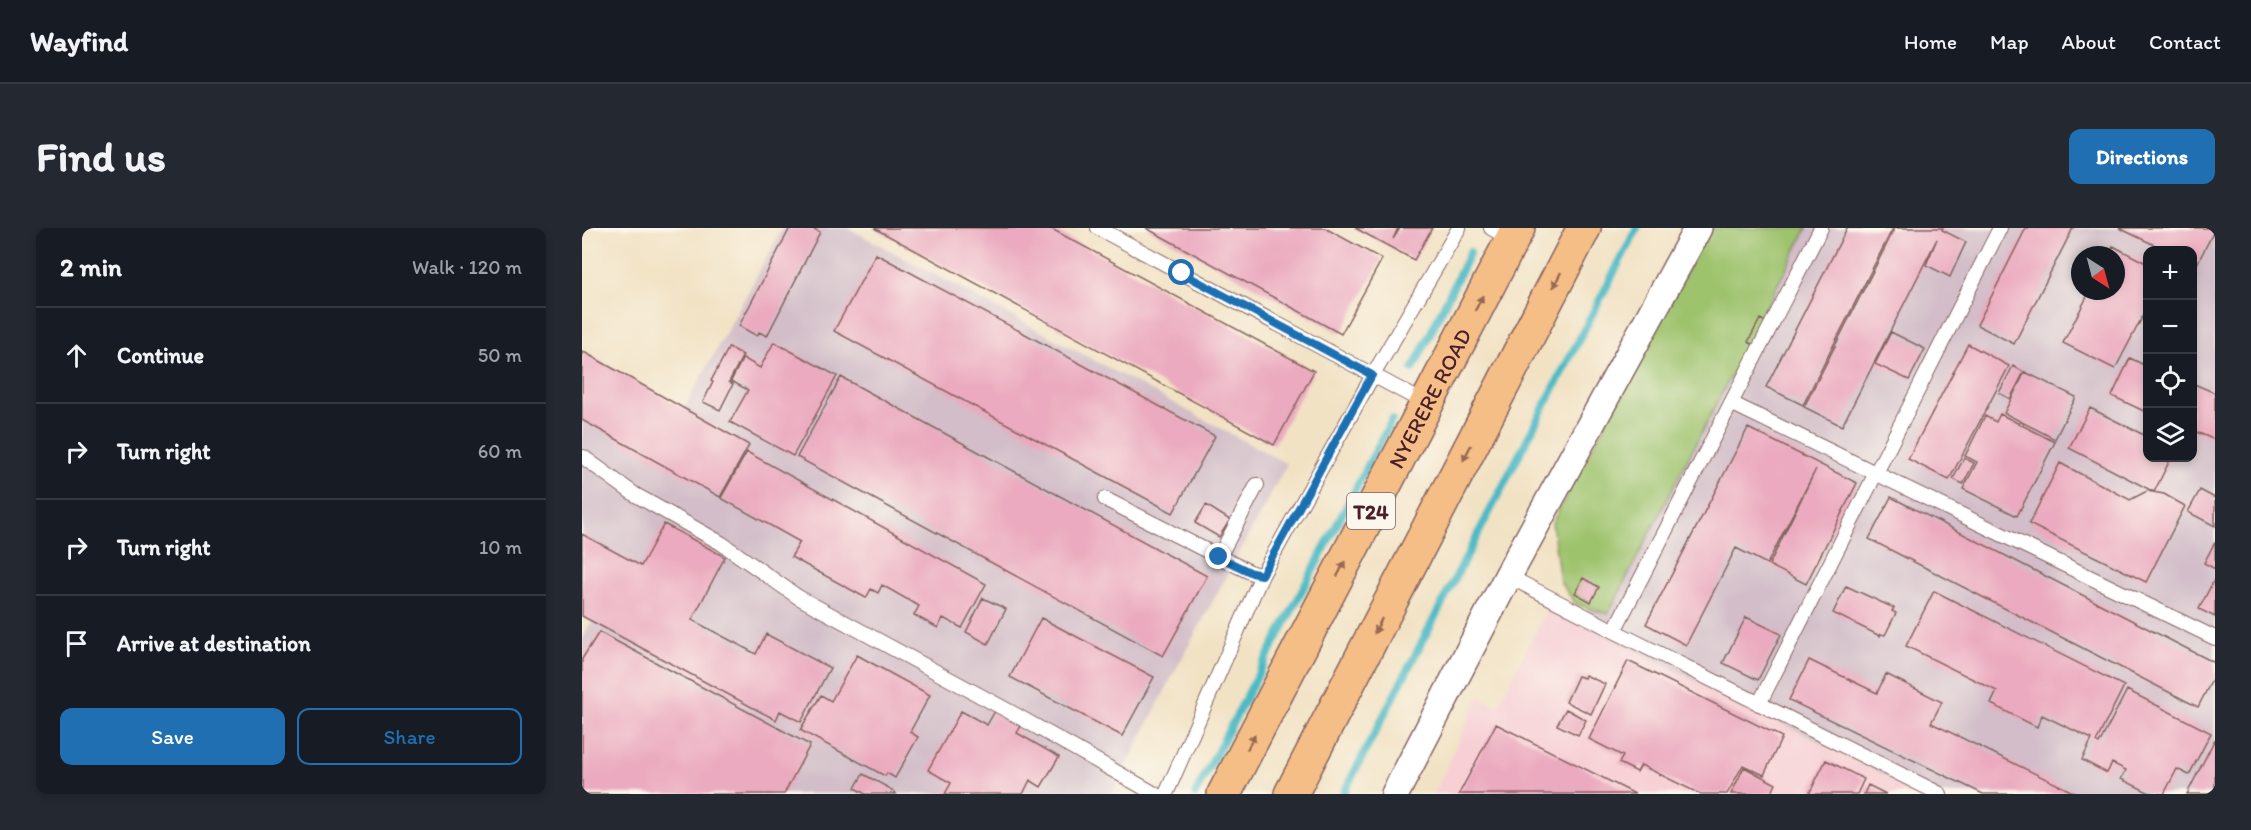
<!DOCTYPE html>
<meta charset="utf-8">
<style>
body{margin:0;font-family:Itim,sans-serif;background:#242831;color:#f1f3f6}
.controls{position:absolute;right:18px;top:18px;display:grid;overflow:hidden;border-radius:12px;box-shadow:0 3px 9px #0003}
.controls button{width:54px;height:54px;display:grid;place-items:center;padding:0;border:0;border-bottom:2px solid #363941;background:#171b24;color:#f1f3f6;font:30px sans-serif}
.compass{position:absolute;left:1489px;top:18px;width:54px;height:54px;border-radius:50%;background:#171b24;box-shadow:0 3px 9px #0003;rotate:144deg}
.stop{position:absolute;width:18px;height:18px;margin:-14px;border:4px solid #1f6fb2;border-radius:50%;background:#fff}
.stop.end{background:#1f6fb2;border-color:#fff;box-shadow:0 2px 6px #0008}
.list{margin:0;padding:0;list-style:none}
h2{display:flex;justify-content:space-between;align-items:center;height:78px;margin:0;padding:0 24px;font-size:26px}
h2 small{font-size:20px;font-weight:400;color:#9ea1a6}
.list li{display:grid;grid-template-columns:39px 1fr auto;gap:18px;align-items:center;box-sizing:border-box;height:96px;padding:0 24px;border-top:2px solid #363941}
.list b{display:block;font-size:22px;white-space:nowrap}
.list em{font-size:20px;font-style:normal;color:#9ea1a6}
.actions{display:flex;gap:12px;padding:18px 24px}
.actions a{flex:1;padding:14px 0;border:2px solid #1f6fb2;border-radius:12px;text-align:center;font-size:21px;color:#1f6fb2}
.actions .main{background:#1f6fb2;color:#fff}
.icon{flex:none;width:33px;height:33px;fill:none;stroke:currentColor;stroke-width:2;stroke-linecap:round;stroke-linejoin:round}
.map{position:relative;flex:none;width:1633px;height:566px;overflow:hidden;border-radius:12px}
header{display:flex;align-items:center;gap:36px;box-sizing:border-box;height:84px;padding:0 30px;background:#171b24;border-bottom:2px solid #363941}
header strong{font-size:28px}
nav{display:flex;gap:33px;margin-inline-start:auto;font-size:21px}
.intro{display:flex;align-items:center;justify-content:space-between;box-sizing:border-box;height:144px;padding:0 36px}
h1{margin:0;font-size:42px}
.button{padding:15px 27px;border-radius:12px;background:#1f6fb2;color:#fff;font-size:21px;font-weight:700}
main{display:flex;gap:36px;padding:0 36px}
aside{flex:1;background:#171b24;border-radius:12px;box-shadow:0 3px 9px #0003}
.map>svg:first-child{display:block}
</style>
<header>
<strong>Wayfind</strong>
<nav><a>Home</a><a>Map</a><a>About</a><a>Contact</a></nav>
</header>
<div class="intro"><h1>Find us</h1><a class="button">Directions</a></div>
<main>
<aside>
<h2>2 min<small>Walk · 120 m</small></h2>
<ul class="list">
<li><svg class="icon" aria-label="ahead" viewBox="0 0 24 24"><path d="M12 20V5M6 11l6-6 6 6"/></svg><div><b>Continue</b></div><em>50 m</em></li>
<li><svg class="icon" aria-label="right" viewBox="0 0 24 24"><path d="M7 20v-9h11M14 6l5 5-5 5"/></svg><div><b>Turn right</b></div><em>60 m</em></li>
<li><svg class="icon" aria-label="right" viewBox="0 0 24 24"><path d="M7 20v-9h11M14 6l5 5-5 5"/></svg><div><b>Turn right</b></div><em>10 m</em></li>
<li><svg class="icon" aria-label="arrive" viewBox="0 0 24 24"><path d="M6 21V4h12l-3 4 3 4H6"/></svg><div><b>Arrive at destination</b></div></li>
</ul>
<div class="actions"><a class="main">Save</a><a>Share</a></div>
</aside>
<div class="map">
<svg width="1633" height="566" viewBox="0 0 1633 566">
<rect width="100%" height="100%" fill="#fbf7ec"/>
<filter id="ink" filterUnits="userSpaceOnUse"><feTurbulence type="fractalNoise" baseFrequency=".0167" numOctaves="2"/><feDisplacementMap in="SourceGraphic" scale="12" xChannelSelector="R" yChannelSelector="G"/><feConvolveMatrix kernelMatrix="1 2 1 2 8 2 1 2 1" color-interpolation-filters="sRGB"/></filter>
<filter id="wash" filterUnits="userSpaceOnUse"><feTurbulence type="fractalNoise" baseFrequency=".008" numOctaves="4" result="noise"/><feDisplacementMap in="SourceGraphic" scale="24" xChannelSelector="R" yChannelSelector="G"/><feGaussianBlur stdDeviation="1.35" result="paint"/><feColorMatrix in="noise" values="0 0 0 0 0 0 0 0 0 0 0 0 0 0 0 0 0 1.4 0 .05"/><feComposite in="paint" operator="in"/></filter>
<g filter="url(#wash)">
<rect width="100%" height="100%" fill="#f2e2c4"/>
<path fill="#f7cfd5" d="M966,379L999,395L1338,566H852L897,469L916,478Z"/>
<path fill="#d2bdc8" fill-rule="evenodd" d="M201,0H266L705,236L592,445L530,566H0V411L11,391L0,385V125L102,181Z
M1185,0H1633V566H1340L999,395ZM1566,22H1610V230H1566ZM1498,27H1534V63H1498Z"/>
<path fill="#9ec36d" stroke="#74714c" stroke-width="1.5" d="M1127,0H1225L1026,386L994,376L978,354L970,295Z"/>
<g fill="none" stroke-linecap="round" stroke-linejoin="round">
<path stroke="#4cbac5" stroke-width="8" d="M831,141L888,24
M613,566L810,192
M761,566L1055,0"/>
</g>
<g id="blocks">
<path fill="#ebaabf" d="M208,0H230L238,4L185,108L177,104L175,108L157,98Z
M292,0H468L732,143L692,217Z
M564,0H743L800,31L759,106Z
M773,0H816L811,11L818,0H850L832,32Z
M1265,0H1311L1221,177L1184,159Z
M1313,0H1361L1360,2L1384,14L1368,49L1344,37L1355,11L1260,198L1222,179Z
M1444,0H1491L1432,116L1395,97Z
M1537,0H1633V1L1614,38L1610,36V22H1583Z
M1531,18L1566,36V78L1533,141L1481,115L1508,63H1534V27H1526Z
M294,26L633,208L591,285L252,103Z
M1178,91L1188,96L1176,119L1166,114Z
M1309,104L1343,121L1327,152L1293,136Z
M192,114L255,148L211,228L148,194L166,162L149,153L161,130L178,140Z
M1386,116L1427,138L1367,252L1326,231Z
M147,119L161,127L147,154L151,156L138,182L121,174L131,154L129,153Z
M0,123L167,217L138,269L0,192Z
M1548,130L1566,139V185L1530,168Z
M1431,138L1442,144L1428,171L1417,165Z
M1443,144L1494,169L1473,211L1422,185Z
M259,149L625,348L581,428L215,229Z
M1610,155L1633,165V212L1610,202Z
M1508,180L1566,209V230H1589L1572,264L1487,220Z
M1418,186L1473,214L1435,288L1381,261L1395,234L1383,228L1403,188L1414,194Z
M1166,200L1275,255L1224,356L1187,337L1234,241L1185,336L1154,320L1104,417L1064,396Z
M165,224L404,356L380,400L361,390L356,400L332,387L337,378L300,357L296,365L289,361L284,370L209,329L218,314L139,270Z
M1382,230L1392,235L1381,256L1371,251Z
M1478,235L1548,272L1565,263L1582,266L1603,278L1564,354L1447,296Z
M1618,262L1633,270V298L1606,284Z
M1309,269L1633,435V446L1616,479L1287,311Z
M624,277L648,292L637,309L613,295Z
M82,296L143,329L110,392L174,426L184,406L248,440L219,494L198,483L194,492L0,388V306L59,338Z
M1633,314V341L1622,335Z
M1001,350L1017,359L1009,374L993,365Z
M1633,350V389L1617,381Z
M1264,358L1312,380L1310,383L1314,385L1303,407L1299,406L1298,408L1251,385Z
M1352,363L1542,458L1514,514L1517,516L1545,462L1629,505L1607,547L1595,541L1582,566H1570L1539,551L1544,542L1530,535L1525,545L1500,532L1510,511L1460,487L1455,499L1409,476L1415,463L1324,418Z
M401,370L424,381L406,416L384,404Z
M1164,389L1199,406L1176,452L1141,435Z
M459,390L572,449L540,508L428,449Z
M17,404L228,517L202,566H0V431Z
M275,427L348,467L328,504L336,509L313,550L305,545L303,548L218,502L239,467L249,473Z
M1227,432L1295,465L1304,446L1360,474L1349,495L1495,566H1401L1207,472Z
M1046,433L1200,509L1182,547L1161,537L1145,566H1118L1059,537L1055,544L1037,535L1041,528L1007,511Z
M1003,447L1023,456L1009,486L984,474L996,448L1002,450Z
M984,481L1004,492L996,507L975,497Z
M379,483L405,497L413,483L439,498L435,505L477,529L459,559L448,552L441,566H363L369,555L346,542Z
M914,496L1053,566H877Z
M1633,511V566H1605Z
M1244,532L1282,551L1275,566H1227Z
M1162,539L1194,556L1189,566H1149Z
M281,546L307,560L314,566H283L273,560Z
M1286,557L1304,566H1282Z"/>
</g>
</g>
<g filter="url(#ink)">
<use href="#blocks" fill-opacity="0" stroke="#856361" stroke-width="1.5"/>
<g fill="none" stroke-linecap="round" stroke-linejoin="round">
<defs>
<path id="lane" d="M516,0L845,176
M909,0L929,12
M1149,175L1633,410
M1,229L52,266L139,315L216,369L432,486L573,566
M523,271L637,329L670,345L680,347L791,147L877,0
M637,329L675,257
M926,348L1032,403L1358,566
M1032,403L1239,0
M1177,476L1418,0
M584,566L680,347"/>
<path id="street" d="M813,566L926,348L1116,0"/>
<g id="highway">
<path id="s1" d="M642,566L936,0"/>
<path d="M709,566L1002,0"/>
</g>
</defs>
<use href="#lane" stroke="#856361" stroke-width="16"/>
<use href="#street" stroke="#856361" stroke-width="30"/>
<use href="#highway" stroke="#856361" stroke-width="36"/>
<use href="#lane" stroke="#fff" stroke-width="14"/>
<use href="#street" stroke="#fff" stroke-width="27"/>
<use href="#highway" stroke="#f5be86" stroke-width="33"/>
</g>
<defs><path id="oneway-solid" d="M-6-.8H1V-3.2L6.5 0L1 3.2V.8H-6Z" transform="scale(1.5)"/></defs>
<g fill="#976754">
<use href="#oneway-solid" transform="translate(975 52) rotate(117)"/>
<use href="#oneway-solid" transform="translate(897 75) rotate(-63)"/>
<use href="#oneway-solid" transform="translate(885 225) rotate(117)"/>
<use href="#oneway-solid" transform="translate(759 341) rotate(-63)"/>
<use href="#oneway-solid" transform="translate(796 398) rotate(117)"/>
<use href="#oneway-solid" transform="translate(669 514) rotate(-63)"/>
</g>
</g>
<g fill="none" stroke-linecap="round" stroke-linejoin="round" filter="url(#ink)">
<path stroke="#1f6fb2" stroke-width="8" d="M600,45L790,147L680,347L670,345L637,329"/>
</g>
<g text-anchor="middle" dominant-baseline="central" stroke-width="4.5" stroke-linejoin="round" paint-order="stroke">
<rect fill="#fbf7ec" stroke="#7f6065" stroke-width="1.5" x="765" y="265" width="48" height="36" rx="4.5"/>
<g font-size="21" font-weight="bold" fill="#4a1f2b">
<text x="789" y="283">T24</text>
</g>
<g font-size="22" fill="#4a1f2b" stroke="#fbf7ec">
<text stroke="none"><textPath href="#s1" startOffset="446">NYERERE ROAD</textPath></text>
</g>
</g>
</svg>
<div class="controls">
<button>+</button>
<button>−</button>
<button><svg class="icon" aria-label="locate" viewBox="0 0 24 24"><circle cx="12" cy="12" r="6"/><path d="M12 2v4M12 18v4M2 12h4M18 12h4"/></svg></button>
<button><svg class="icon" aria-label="layers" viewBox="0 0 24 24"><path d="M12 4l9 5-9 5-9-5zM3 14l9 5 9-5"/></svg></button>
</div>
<svg class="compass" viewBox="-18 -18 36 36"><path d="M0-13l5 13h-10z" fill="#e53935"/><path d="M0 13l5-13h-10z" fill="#9ea1a6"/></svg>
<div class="stop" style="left:600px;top:45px"></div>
<div class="stop end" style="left:637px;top:329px"></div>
</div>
</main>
